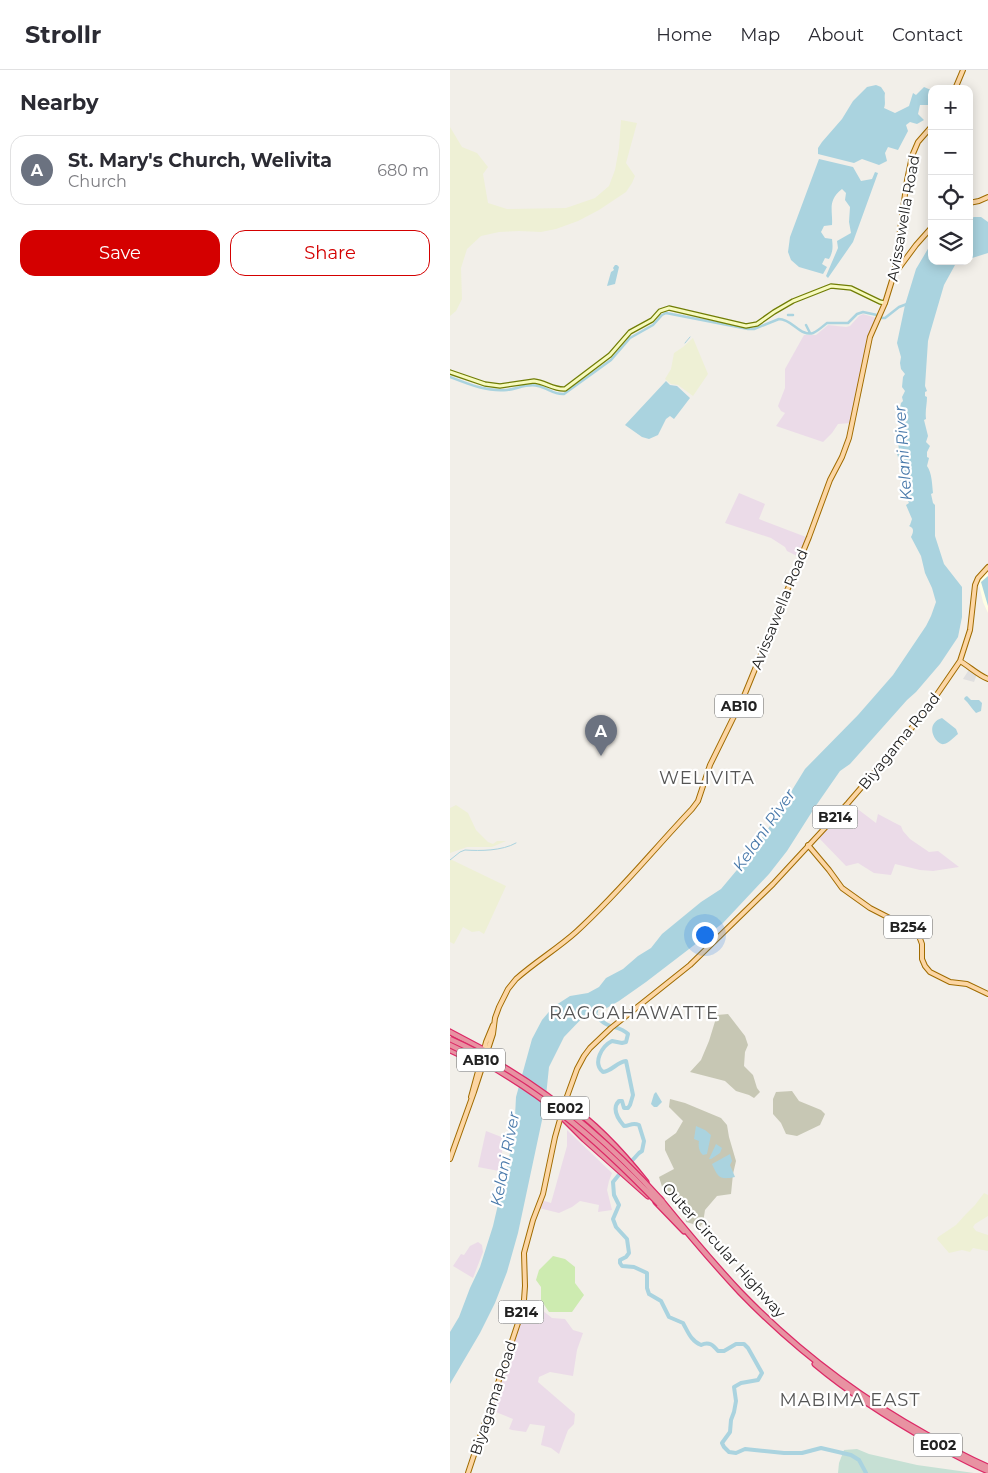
<!DOCTYPE html>
<meta charset="utf-8">
<style>
body{margin:0;font-family:Montserrat,sans-serif;background:#f2f2f3;color:#2b2b33}
.controls{position:absolute;right:15px;top:15px;display:grid;overflow:hidden;border-radius:10px;box-shadow:0 2px 12px #0003}
.controls button{width:45px;height:45px;display:grid;place-items:center;padding:0;border:0;border-bottom:1px solid #e1e1e2;background:#fff;color:#2b2b33;font:25px sans-serif}
.you{position:absolute;left:254px;top:864px;width:18px;height:18px;margin:-12px;border:4px solid #fff;border-radius:50%;background:#1a73e8;box-shadow:0 0 0 8px #1a73e833}
.badge{display:grid;place-items:center;width:32px;height:32px;border-radius:50%;background:#d40000;color:#fff;font-size:16px;font-weight:700}
.pin{position:absolute;translate:-50% -41px;filter:drop-shadow(0 1px 2px #0008)}
.pin::after{content:'';position:absolute;top:26px;width:18px;height:15px;background:inherit;clip-path:polygon(0 0,100% 0,50% 100%)}
.list{margin:0;padding:0;list-style:none}
h2{display:flex;justify-content:space-between;align-items:center;height:65px;margin:0;padding:0 20px;font-size:21px}
h2 small{font-size:16px;font-weight:400;color:#7c7c81}
.list li{display:grid;grid-template-columns:32px 1fr auto;gap:15px;align-items:center;box-sizing:border-box;height:70px;margin:0 10px 10px;padding:0 10px;border:1px solid #e1e1e2;border-radius:15px}
.list b{display:block;font-size:19px;white-space:nowrap}
.list p{margin:0;font-size:16px;white-space:nowrap;color:#7c7c81}
.list em{font-size:16px;font-style:normal;color:#7c7c81}
.actions{display:flex;gap:10px;padding:15px 20px}
.actions a{flex:1;padding:11px 0;border:1px solid #d40000;border-radius:15px;text-align:center;font-size:18px;color:#d40000}
.actions .main{background:#d40000;color:#fff}
.icon{flex:none;width:28px;height:28px;fill:none;stroke:currentColor;stroke-width:2;stroke-linecap:round;stroke-linejoin:round}
.map{position:relative;flex:none;width:538px;height:1403px;overflow:hidden}
header{display:flex;align-items:center;gap:30px;box-sizing:border-box;height:70px;padding:0 25px;background:#fff;border-bottom:1px solid #e1e1e2}
header strong{font-size:24px}
nav{display:flex;gap:28px;margin-inline-start:auto;font-size:18px}
main{display:flex}
aside{flex:1;background:#fff}
.map>svg:first-child{display:block}
</style>
<header>
<strong>Strollr</strong>
<nav><a>Home</a><a>Map</a><a>About</a><a>Contact</a></nav>
</header>
<main>
<aside>
<h2>Nearby<small></small></h2>
<ul class="list">
<li><span class="badge" style="background:#6b7280">A</span><div><b>St. Mary's Church, Welivita</b><p>Church</p></div><em>680 m</em></li>
</ul>
<div class="actions"><a class="main">Save</a><a>Share</a></div>
</aside>
<div class="map">
<svg width="538" height="1403" viewBox="0 0 538 1403">
<rect width="100%" height="100%" fill="#f2efe9"/>
<path fill="#e0dfdf" d="M520,598L527,604L524,612L513,609Z"/>
<path fill="#ebdbe8" d="M413,244L426,248L421,259L416,275L401,353L388,354L382,363L373,372L326,356L335,343L331,341L328,336L335,318V299L354,265H366L378,255L396,257L400,256L409,246Z
M289,423L315,434L309,449L356,467L349,487L337,481L335,477L321,468L275,453Z
M401,734L426,753L428,744L445,753L451,756L453,761L460,769L479,782L488,781L509,797L483,801L470,800L445,794L441,805L424,803L408,793L396,796L368,767Z
M117,1060L162,1103L159,1111L157,1120L162,1140L148,1142L149,1135L130,1131L122,1137L109,1143L89,1138L91,1130L101,1133L117,1076Z
M36,1061L54,1068L49,1101L28,1097Z
M28,1172L32,1175L33,1182L23,1208L3,1196L11,1184L14,1185L20,1176Z
M76,1232L87,1236L102,1248L115,1249L123,1260L133,1263L127,1280L123,1306L100,1302L89,1307L88,1312L125,1344L124,1354L118,1360L109,1384L101,1378L91,1375L95,1356L80,1354L76,1362L62,1360L59,1359L63,1349L41,1340Z"/>
<path fill="#ffffe5" d="M538,497V543L533,532L528,510Z"/>
<path fill="#c7c7b4" d="M278,944L295,966L298,975L295,982L294,996L303,1005L307,1018L310,1022L304,1028L299,1025L286,1021L275,1011L240,1002L251,990L259,971L267,945Z
M342,1021L349,1031L371,1040L375,1044L370,1055L347,1066L336,1064L331,1053L323,1044V1029L326,1022Z
M220,1029L235,1033L271,1048L277,1055L279,1067L286,1091L283,1104L281,1124L267,1126L255,1140L253,1153L249,1158H246L243,1154L236,1152L232,1131L213,1120L209,1107L224,1099L215,1080V1071L226,1063L233,1051L219,1037Z"/>
<path fill="#eef0d5" d="M171,50L187,53L176,93L185,106L182,113L176,122L149,140L128,151L106,159L91,162L69,161L49,162L31,166L17,179L11,198L12,229L6,241L0,246V57L12,77L27,83L38,97L33,104L38,133L57,139L116,138L145,128L159,116L165,100L169,78Z
M243,268L258,304L243,326L228,315L221,314L215,309L221,299L224,283L233,277Z
M6,735L18,743L26,760L38,772L43,774L47,771H56L42,777H17L0,783V738Z
M0,789L56,816L34,864L29,861L22,862L13,857L4,874L0,872Z
M534,1123L538,1125V1146L525,1154L523,1157L526,1161L538,1165V1181L523,1178L520,1182L512,1180L499,1183L487,1169L488,1167L506,1155L516,1144L525,1135Z"/>
<path fill="#cdebb0" d="M103,1186L115,1189L125,1197V1213L134,1225L122,1242H99L91,1230V1217L86,1210L89,1200Z"/>
<path fill="#c6e0d4" d="M407,1379L419,1384L467,1395L524,1403H388L389,1393L394,1380Z"/>
<path fill="#aad3df" d="M426,15L431,17L435,23C434,29 436,33 434,38L445,43L459,36L463,23L466,25L474,17L481,20V37L478,35H470L468,44L474,50L467,54L460,52L456,55L458,61L448,80L438,77L435,83L437,91L429,95L412,89L404,93L368,84V78L372,72L392,49L403,31L417,17Z
M369,89L403,97L411,111L422,109L425,102L428,103L403,172L378,208L376,206L388,178L387,171L401,163L399,152L400,137L395,130L396,123L392,119C377,131 383,140 382,155L374,156L371,162L375,168L382,169C383,177 383,182 379,189L375,188L372,194L377,197L373,204L349,197L341,190L338,182L340,167Z
M524,147H531L538,152V183L519,189V149Z
M482,172V191H514L505,195L494,215L480,263L478,271L475,316L477,321L475,322V326L477,327C477,334 475,341 476,349L474,350L478,366L476,372L480,376L477,382V387L479,388L477,396C482,403 482,414 483,423L481,424L483,433L485,435V466L494,494L512,517V547L508,567L490,594L466,622L457,630L400,694L390,701L365,737L337,781L319,804L273,853L196,912L169,931L155,939L138,942L114,967L99,997L95,1036L68,1163L57,1202L45,1233L30,1263L0,1314V1262L9,1247L20,1218L30,1197L43,1156L64,1066L66,1027L82,969L92,950L103,937L120,926L138,923L149,917L156,908L173,899L188,886L201,878L212,864L251,832L271,819L302,782L320,756L355,699L408,645L443,605L476,556L481,546L486,532L482,518L475,503L471,486L461,467C463,463 465,458 459,456L460,455L462,449L456,435L459,433L455,425L450,408V393L447,384L449,380L448,373H450L451,370L449,365L452,363L451,355L453,348L451,347L452,342L450,338L451,333L453,331L452,327L455,321L452,317L453,307L455,304L451,299L450,293L451,287L447,273L455,235L466,199Z
M165,195H167L169,197L165,214L157,216L161,202L164,200L163,198Z
M216,311L220,315L227,316L240,328L224,349L220,346L216,349L208,365L199,369L192,367L175,355Z
M538,506V536L531,512Z
M517,626L521,630H529L532,633L531,641L526,643C521,638 519,633 514,629L515,627Z
M492,648L506,659L508,664C504,667 499,673 494,674C486,676 473,654 492,648Z
M206,1022L212,1032L207,1037H204L201,1034L204,1024Z
M246,1056L255,1060L261,1065L257,1084L253,1085C249,1082 248,1076 249,1071L244,1069Z
M266,1074L272,1078L270,1083L261,1089H259Z
M280,1084L282,1091L280,1095L285,1107C270,1110 268,1108 262,1094Z"/>
<g fill="none" stroke-linecap="round" stroke-linejoin="round">
<path stroke="#aad3df" stroke-width="1" d="M235,273L240,267
M0,790L10,782L15,780C30,781 52,781 66,773"/>
<path stroke="#aad3df" stroke-width="2.5" d="M338,245H343
M356,255L360,263
M0,307C18,314 37,322 57,320C67,319 78,313 88,316C98,318 104,325 114,324L161,290L180,268L203,255L212,245L216,243L298,259H304L329,249C342,249 351,267 363,263C368,261 373,256 377,253H398L407,244L413,242L427,245L431,248H435L449,237L457,234"/>
<path stroke="#aad3df" stroke-width="4" d="M142,938L146,941L145,944C149,949 153,953 158,955C166,958 172,958 178,964L176,972L172,973L162,971C152,976 142,993 153,1002C162,1001 167,992 176,991L183,1025L180,1035L178,1038H174L172,1031H169C161,1039 168,1049 174,1056C180,1056 182,1052 189,1055L194,1071L192,1081L189,1083L179,1094
M172,1101L163,1112L164,1125L169,1135L163,1149L166,1157L177,1169L179,1183L176,1187L170,1190V1193L172,1196L184,1197L197,1203V1218L199,1224L211,1231L219,1247L233,1253C238,1262 241,1271 251,1275C259,1271 263,1275 268,1281H274L286,1274H294L298,1278L312,1303L308,1310L291,1313L284,1317L286,1331L284,1342L281,1350L280,1362L272,1373L274,1377L279,1382L286,1383L295,1379L334,1383H352L371,1378L401,1385L409,1390L416,1403"/>
<defs>
<path id="secondary" d="M0,302L35,314L50,316L84,311C95,312 104,320 115,319L160,285L180,262L202,250L210,241L219,238L296,256L307,254L324,242L343,231L381,216L401,218L430,232L435,233"/>
<path id="primary" d="M505,19L513,0
M519,133L529,131L538,127
M446,202L466,175L482,157
M510,591C520,597 528,605 538,609
M358,775L379,800L392,818L420,838L459,858L469,866L472,874V889L475,896L480,902L500,912L517,914L538,924
M21,1027L36,972L43,955
M0,1089L24,1022L43,964L45,948L49,937L58,919L66,909C85,892 107,879 126,862C168,824 203,780 242,739L248,731L260,695L294,626L359,467L380,410L392,387L399,368L420,267L435,233L444,204L457,110L462,86L468,72L482,56
M18,1403L71,1244L74,1230L75,1216L74,1183L83,1150L93,1124L105,1067L115,1032L127,999L134,986L140,978L161,958L240,895L323,814L398,733L447,676L477,639L510,591L520,560L525,515L528,508L538,497"/>
<path id="motorway" d="M0,962L34,980
M0,980L30,994
M117,1034C148,1055 173,1083 196,1112
M113,1048L134,1069L198,1126
M210,1129C236,1161 262,1192 290,1222C345,1279 408,1327 477,1365C497,1377 517,1388 538,1397
M206,1132L234,1161
M365,1294C402,1325 442,1350 483,1373C501,1383 519,1393 538,1401"/>
</defs>
<use href="#secondary" stroke="#707d05" stroke-width="5.5"/>
<use href="#primary" stroke="#a06b00" stroke-width="6"/>
<use href="#motorway" stroke="#dc2a67" stroke-width="7"/>
<use href="#secondary" stroke="#f7fabf" stroke-width="3"/>
<use href="#primary" stroke="#fcd6a4" stroke-width="4"/>
<use href="#motorway" stroke="#e892a2" stroke-width="4.5"/>
<defs>
<path id="motorway-bridge" d="M0,969C83,1006 152,1064 212,1131
M0,975C84,1014 146,1068 209,1134"/>
</defs>
<use href="#motorway-bridge" stroke="#dc2a67" stroke-width="7" stroke-linecap="butt"/>
<use href="#motorway-bridge" stroke="#e892a2" stroke-width="4.5"/>
</g>
<g text-anchor="middle" dominant-baseline="central" stroke-width="4.5" stroke-linejoin="round" paint-order="stroke">
<g fill="#fff" stroke="#646464" stroke-width="1">
<rect x="265" y="624.5" width="48" height="23" rx="4"/>
<rect x="362.5" y="735.5" width="45" height="23" rx="4"/>
<rect x="434" y="845.5" width="48" height="23" rx="4"/>
<rect x="7" y="978.5" width="48" height="23" rx="4"/>
<rect x="91" y="1026.5" width="48" height="23" rx="4"/>
<rect x="48.5" y="1230.5" width="45" height="23" rx="4"/>
<rect x="464" y="1363.5" width="48" height="23" rx="4"/>
</g>
<g font-size="14" font-weight="bold" fill="#222">
<text x="289" y="636">AB10</text>
<text x="385" y="747">B214</text>
<text x="458" y="857">B254</text>
<text x="31" y="990">AB10</text>
<text x="115" y="1038">E002</text>
<text x="71" y="1242">B214</text>
<text x="488" y="1375">E002</text>
</g>
<g font-size="15" fill="#222" stroke="#fff">
<text transform="translate(453 148) rotate(-80)">Avissawella Road</text>
<text transform="translate(329 539) rotate(-68)">Avissawella Road</text>
<text transform="translate(449 671) rotate(-51)">Biyagama Road</text>
<text transform="translate(274 1180) rotate(48)">Outer Circular Highway</text>
<text transform="translate(43 1328) rotate(-72)">Biyagama Road</text>
</g>
<g font-size="16" font-style="italic" fill="#4a7aab" stroke="#fff">
<text transform="translate(453 383) rotate(-94)">Kelani River</text>
<text transform="translate(314 760) rotate(-55)">Kelani River</text>
<text transform="translate(55 1089) rotate(-79)">Kelani River</text>
</g>
<g font-size="18" letter-spacing="1" fill="#555" stroke="#fff">
<text x="257" y="708">WELIVITA</text>
<text x="184" y="943">RAGGAHAWATTE</text>
<text x="400" y="1330">MABIMA EAST</text>
</g>
</g>
</svg>
<div class="controls">
<button>+</button>
<button>−</button>
<button><svg class="icon" aria-label="locate" viewBox="0 0 24 24"><circle cx="12" cy="12" r="6"/><path d="M12 2v4M12 18v4M2 12h4M18 12h4"/></svg></button>
<button><svg class="icon" aria-label="layers" viewBox="0 0 24 24"><path d="M12 4l9 5-9 5-9-5zM3 14l9 5 9-5"/></svg></button>
</div>
<div class="you"></div>
<div class="pin badge" style="left:151px;top:686px;background:#6b7280">A</div>
</div>
</main>
